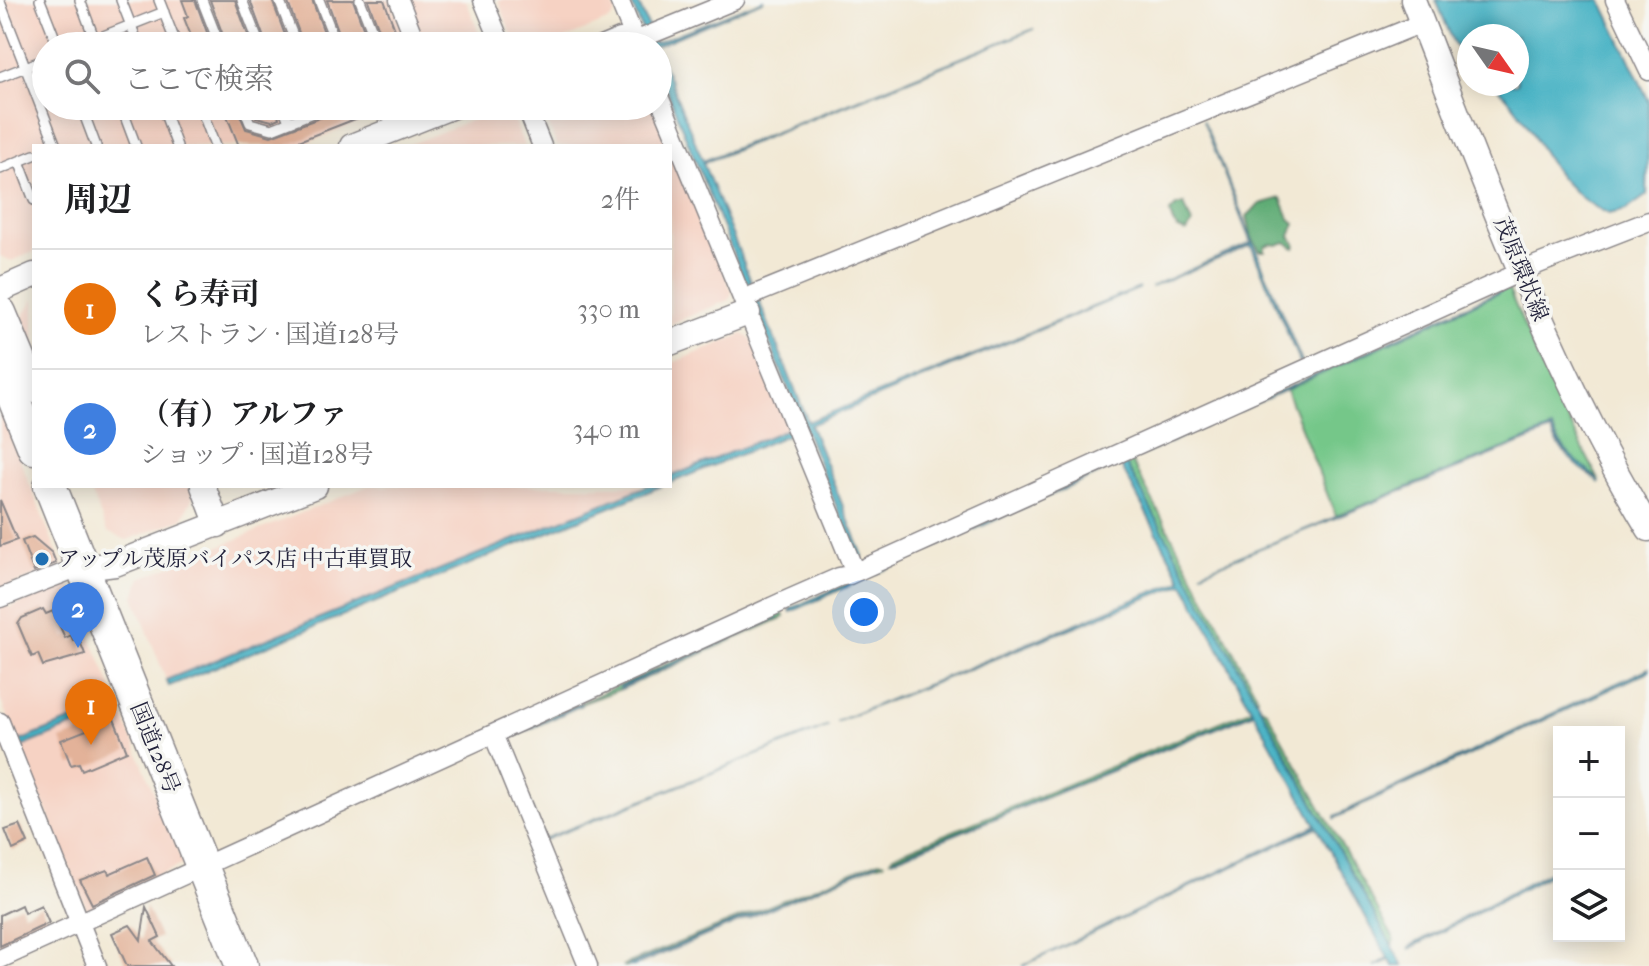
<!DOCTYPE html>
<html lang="ja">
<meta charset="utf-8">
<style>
body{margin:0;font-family:"IM FELL French Canon","Noto Serif JP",serif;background:#f2f2f2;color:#202124}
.controls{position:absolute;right:24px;bottom:24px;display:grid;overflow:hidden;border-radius:0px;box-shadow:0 4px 20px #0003}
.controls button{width:72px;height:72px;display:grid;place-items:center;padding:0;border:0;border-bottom:2px solid #e0e0e0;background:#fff;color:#202124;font:40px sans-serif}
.compass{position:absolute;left:1457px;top:24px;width:72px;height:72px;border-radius:50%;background:#fff;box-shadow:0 4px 20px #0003;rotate:124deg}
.you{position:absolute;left:864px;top:612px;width:28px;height:28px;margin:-20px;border:6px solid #fff;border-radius:50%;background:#1a73e8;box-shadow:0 0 0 12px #1a73e833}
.badge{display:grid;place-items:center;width:52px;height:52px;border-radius:50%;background:#1a73e8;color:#fff;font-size:26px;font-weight:700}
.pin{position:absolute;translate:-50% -66px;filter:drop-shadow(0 2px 4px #0008)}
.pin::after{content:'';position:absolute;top:42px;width:28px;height:24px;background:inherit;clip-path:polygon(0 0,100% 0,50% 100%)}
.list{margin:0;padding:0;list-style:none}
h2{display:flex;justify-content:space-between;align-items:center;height:104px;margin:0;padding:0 32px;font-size:34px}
h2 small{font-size:26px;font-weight:400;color:#757577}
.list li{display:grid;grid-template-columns:52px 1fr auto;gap:24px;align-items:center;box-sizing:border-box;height:120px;padding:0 32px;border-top:2px solid #e0e0e0}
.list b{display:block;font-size:30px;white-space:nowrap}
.list p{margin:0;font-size:26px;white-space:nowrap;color:#757577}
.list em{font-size:26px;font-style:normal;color:#757577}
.icon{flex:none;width:44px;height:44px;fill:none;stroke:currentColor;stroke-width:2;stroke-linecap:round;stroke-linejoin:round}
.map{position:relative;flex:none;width:1649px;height:966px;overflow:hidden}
.search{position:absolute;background:#fff;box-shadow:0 4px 20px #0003;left:32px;top:32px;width:640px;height:88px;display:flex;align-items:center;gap:20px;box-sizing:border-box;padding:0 28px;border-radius:44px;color:#757577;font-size:30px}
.panel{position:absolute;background:#fff;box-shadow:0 4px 20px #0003;left:32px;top:144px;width:640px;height:344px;border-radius:0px}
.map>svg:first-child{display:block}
</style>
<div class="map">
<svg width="1649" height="966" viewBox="0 0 1649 966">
<rect width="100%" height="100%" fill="#f6f6f2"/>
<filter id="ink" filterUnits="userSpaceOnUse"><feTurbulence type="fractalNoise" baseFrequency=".0125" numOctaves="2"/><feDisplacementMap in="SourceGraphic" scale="16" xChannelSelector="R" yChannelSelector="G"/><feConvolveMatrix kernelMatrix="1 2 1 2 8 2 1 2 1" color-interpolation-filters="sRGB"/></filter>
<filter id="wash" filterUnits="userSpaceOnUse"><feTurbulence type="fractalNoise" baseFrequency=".006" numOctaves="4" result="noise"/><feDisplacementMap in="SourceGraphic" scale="32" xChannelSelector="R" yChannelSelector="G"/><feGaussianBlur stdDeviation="1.8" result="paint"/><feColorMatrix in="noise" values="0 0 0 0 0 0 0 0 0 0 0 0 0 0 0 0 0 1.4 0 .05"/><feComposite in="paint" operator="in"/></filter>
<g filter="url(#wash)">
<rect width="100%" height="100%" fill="#f2e9d5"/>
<path fill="#f6d2c3" d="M0,0H390L409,46H46V106H399L299,146H34V252L11,261L0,256Z
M406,0H466L484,46H425Z
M498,0H611L616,12L612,19L547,46H528L514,40Z
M541,106H655L732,292L729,300L670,324V146H557Z
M497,110L513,118L524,146H406Z
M34,298V348L22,319Z
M743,334L751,339L790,428L670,477V364Z
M0,410L62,565L0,590Z
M89,486H189L193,497L182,519L127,540L107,532Z
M368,486H647L166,680L134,596L141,578Z
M69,583L183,864L87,909L0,699V606L6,603L9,608Z"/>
<path fill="#74c789" stroke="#4b7462" stroke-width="2" d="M1508,288L1545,375L1598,478C1576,467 1562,449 1552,429L1336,516L1286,390Z
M1129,457L1256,693L1257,698L1254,699L1124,460Z
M777,614H783L784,617L621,689L580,704L502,740V738Z
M1260,706L1266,710L1394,939L1392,946Z
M1252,709L1253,712L891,859L894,855Z
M879,861L885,863L877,864L628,966H622Z"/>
<path fill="#5fac75" stroke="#406758" stroke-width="2" d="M1281,198L1289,218L1295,223L1290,236L1296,245L1294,248L1286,242L1277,245L1271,244L1265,246V251H1260L1252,238L1247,216L1260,204Z
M1184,204L1192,224L1187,232C1175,230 1172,224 1170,212L1176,206Z"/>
<path fill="#48b3c5" stroke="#356a80" stroke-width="2" d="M630,0H637L655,43L764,0L656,46H649Z
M1436,0H1601L1649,101L1647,195L1626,210L1609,214C1542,185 1541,124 1493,84H1517V36H1469V66L1454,44Z
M1034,29L703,163L808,422L1140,288L810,425L863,556L858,559L658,69V52L703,161Z
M1203,120L1303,365L1301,366L1251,245L1151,287L1251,243Z
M1503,289L1504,290L1138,457V456Z
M790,428L792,433L670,483V477Z
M1552,429C1564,456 1583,463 1600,483C1580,468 1561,454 1551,431L1201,572Z
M1124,460L1403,966H1393L1390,960L1374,966L1388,958L1317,827L1022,966L1316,825L1254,713L892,860L1253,712L1184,583L836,722L1182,580L1120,464L791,612L790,609Z
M647,486H662L169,686L166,680Z
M778,617L621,689L620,687Z
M1649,668V671L1335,818V816Z
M116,703L118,708L19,748L17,742Z
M580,703L581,705L504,741L544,839L829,726L544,840L502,740Z
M878,863L634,966H628Z
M1559,867V870L1409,949L1412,945Z"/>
<g id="blocks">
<path fill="#e3b299" d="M182,0H195L212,46H195L184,18L188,16Z
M210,0H235L252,46H227Z
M250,0H272L289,46H267Z
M287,0H312L329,46H304Z
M327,0H353L370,46H344Z
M368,0H384L401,46H385Z
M223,106H236L246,129L271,136L333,113L337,106L386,107L286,146H239Z
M251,106H276L279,118L272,121L256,117Z
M0,500L17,540L0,546Z
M33,537L52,553L56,563L34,572L22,541Z
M43,609L46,614L53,611L65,638L71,635L73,641L79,639L85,654L43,666L38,654L32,657L18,624L22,618Z
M114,719L127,751L82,770L79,763L71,765L61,740Z
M20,825L28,843L13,850L5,830Z
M147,857L155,875L92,904L80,880L107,870L109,874Z
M21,905L24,913L41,905L49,923L0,946V915Z
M146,907L160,937L152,941L171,966H127L112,933L130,925L141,940Z"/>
</g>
</g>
<g filter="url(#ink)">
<use href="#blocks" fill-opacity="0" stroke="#8a8688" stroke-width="2"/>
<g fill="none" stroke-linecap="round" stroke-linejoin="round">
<defs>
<path id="lane" d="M40,0L58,46
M80,0L97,46
M121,0L139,46
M159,0L177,46
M202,0L220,46
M242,0L260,46
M279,0L297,46
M319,0L337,46
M360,0L378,46
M0,2L56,146
M78,46L164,12
M0,77L46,59
M81,106L96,146
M121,106L136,146
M162,106L177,146
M200,106L215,146
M243,106L250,123L272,129L330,106
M283,106L289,122
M19,161L34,200
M0,169L34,155"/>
<path id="street" d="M399,0L417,46
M483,0L502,46
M619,0L638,46
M1615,0L1649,71
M601,46L620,38H642L735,0
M658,94L855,572
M526,106L542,146
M743,299L1422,23
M0,598L69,571L83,568
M0,722L97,966
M493,734L588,966
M0,959L782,602L839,577L849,575L1536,265L1649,221"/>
<path id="secondary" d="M1413,0C1483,179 1549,364 1649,529
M352,146L453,106
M0,290L34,275
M670,343L748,313
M203,486L218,525
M83,568L115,564L315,486"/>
<path id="highway" d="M0,313L31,387
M0,364L34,448
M50,486L242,966"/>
</defs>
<use href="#lane" stroke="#8a8688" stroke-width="12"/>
<use href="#street" stroke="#8a8688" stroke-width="21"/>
<use href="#secondary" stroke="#8a8688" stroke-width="27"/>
<use href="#highway" stroke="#8a8688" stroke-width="35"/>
<use href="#lane" stroke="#fff" stroke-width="9"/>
<use href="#street" stroke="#fff" stroke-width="18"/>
<use href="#secondary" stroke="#fff" stroke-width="24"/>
<use href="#highway" stroke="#fff" stroke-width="32"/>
</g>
</g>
<circle fill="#1f6fb2" stroke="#f6f6f2" stroke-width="3" cx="42" cy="559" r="8"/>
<g text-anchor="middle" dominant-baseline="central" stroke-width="7" stroke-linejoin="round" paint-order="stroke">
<g font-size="22" fill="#22223b" stroke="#f6f6f2">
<text transform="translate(1521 269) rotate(68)">茂原環状線</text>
<text transform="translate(155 748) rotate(68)">国道128号</text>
</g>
<g font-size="22" fill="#22223b" stroke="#f6f6f2" text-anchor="start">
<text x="58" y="559">アップル茂原バイパス店 中古車買取</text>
</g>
</g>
</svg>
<div class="controls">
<button>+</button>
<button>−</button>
<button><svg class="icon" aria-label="layers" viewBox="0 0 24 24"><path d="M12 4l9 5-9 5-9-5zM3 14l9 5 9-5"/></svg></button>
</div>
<svg class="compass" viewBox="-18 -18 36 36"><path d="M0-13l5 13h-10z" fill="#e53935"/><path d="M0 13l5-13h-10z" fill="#757577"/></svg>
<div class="you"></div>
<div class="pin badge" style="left:91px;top:745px;background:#e8710a">1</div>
<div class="pin badge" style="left:78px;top:648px;background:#3f7fe0">2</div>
<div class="search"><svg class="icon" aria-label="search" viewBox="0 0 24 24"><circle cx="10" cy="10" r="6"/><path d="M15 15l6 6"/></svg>ここで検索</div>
<section class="panel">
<h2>周辺<small>2件</small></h2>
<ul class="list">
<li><span class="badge" style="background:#e8710a">1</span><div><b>くら寿司</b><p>レストラン · 国道128号</p></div><em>330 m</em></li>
<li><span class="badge" style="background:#3f7fe0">2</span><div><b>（有）アルファ</b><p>ショップ · 国道128号</p></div><em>340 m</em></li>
</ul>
</section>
</div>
